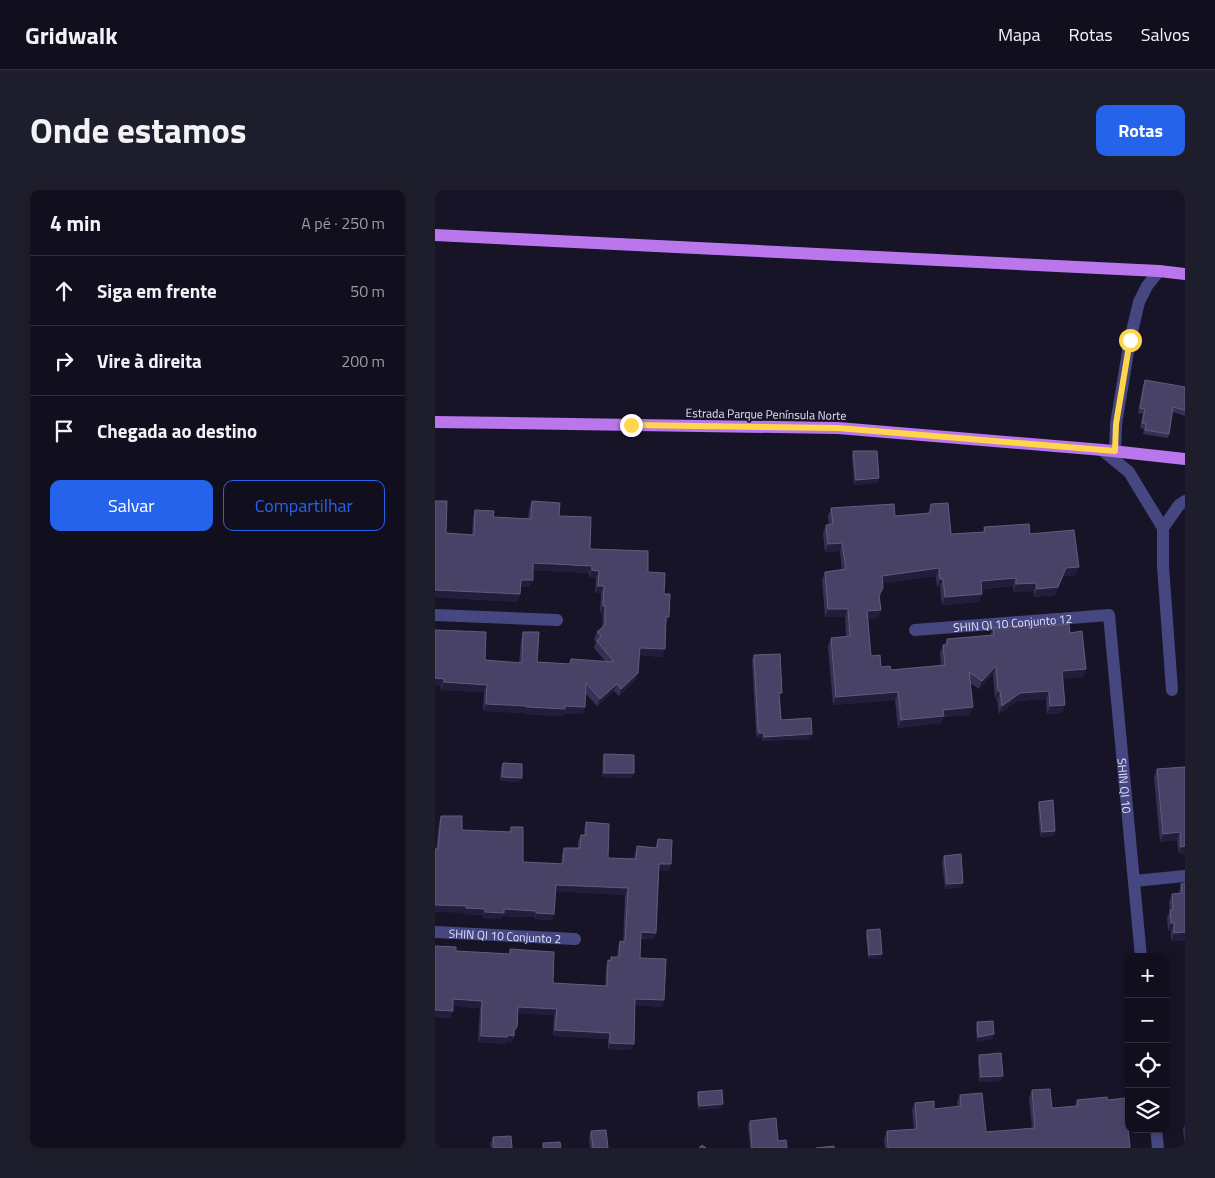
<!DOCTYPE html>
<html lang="pt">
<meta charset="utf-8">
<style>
body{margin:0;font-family:"Titillium Web",sans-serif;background:#1e1d2b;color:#f1f3f6}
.controls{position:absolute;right:15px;bottom:15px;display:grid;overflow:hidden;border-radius:10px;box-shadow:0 2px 8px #0003}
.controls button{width:45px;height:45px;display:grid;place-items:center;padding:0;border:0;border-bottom:1px solid #302f3c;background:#110f1e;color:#f1f3f6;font:25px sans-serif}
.stop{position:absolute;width:15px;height:15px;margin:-11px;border:4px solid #ffd54a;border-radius:50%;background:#fff}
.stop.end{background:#ffd54a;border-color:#fff;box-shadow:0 1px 5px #0008}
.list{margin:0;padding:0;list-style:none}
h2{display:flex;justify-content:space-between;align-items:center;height:65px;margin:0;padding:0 20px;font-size:21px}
h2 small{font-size:16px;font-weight:400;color:#9c9ca4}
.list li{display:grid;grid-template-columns:32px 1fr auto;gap:15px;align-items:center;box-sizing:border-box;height:70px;padding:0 20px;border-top:1px solid #302f3c}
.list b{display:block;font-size:19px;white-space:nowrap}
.list em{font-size:16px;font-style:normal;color:#9c9ca4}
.actions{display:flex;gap:10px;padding:15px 20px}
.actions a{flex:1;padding:11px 0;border:1px solid #2563eb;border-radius:10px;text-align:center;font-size:18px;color:#2563eb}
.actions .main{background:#2563eb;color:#fff}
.icon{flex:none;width:28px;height:28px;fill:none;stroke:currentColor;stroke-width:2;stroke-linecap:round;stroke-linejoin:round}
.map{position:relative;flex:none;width:750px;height:958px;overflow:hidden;border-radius:10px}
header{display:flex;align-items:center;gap:30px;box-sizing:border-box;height:70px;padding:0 25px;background:#110f1e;border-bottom:1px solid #302f3c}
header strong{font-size:24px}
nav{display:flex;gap:28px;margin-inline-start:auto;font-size:18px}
.intro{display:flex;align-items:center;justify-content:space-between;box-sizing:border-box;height:120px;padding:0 30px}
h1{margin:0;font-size:35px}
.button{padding:12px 22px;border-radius:10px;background:#2563eb;color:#fff;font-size:18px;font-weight:700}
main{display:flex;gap:30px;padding:0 30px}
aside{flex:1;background:#110f1e;border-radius:10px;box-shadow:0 2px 8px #0003}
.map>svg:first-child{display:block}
</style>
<header>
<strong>Gridwalk</strong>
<nav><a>Mapa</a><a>Rotas</a><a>Salvos</a></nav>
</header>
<div class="intro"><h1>Onde estamos</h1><a class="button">Rotas</a></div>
<main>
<aside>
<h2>4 min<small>A pé · 250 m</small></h2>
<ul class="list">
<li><svg class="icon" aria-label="ahead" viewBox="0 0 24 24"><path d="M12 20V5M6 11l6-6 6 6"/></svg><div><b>Siga em frente</b></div><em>50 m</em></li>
<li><svg class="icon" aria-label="right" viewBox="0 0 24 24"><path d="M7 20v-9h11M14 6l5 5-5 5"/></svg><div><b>Vire à direita</b></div><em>200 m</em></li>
<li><svg class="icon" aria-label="arrive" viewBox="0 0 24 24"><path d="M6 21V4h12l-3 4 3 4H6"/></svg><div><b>Chegada ao destino</b></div></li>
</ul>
<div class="actions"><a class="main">Salvar</a><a>Compartilhar</a></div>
</aside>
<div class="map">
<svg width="750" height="958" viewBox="0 0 750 958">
<rect width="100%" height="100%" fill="#171428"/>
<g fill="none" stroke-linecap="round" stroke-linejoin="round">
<g stroke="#464781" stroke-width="12">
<path d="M667,260L694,282L728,338L744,315L750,311"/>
<path d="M680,261L681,234L695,150L704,112L712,96L724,81"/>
<path d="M728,338V376L737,500"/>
<path d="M0,425L122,430"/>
<path id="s1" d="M480,440L674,425L706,767"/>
<path d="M699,691L750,686"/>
<path id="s2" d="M0,742L140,749"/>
<path d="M721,939L723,958"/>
</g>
<path stroke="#ba76ec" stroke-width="12" d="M0,45L724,81L750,84
M0,232L403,238L668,260L750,269"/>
</g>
<path fill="#353054" d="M710,190L750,197V226L738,222L734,244L733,248L708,244L709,239L705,238L708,224L703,223L708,195Z
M418,261L444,288L442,293L419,295L417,266Z
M0,311L11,343L37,345L38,327L40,320L58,327L93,329L94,319L97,311L124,326L155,359L213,382L229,404L231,434L227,467L204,465L203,483L200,490L184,506L179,501L162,516L150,503V517L147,524H128L127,526L89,524V523L48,521L49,502L6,500L0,440L50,470L84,473L86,450L88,442L102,472L134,474L136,469L170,471L159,458L161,452L159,449L162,442L167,437L168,424L165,423L166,403H160L161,388L154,387V383L98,380L95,397H85V404L82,412L0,407Z
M496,314L516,344L548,342L549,337L595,344L641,385L628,386L620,405L599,407V401L578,402V396L547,399V404L544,412L507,415L505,396L502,397L501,386L448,393L445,407L443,428L433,429L436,466L446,477L456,480L506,475L505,463L508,455H510L512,449L555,445L558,438H594L635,443L651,479L648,487L628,488L627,523L612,524L611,509L582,511L564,524L562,509H560L558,484L544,499L535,493V525L508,527L506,533L463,538L460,510L398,515L393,456L396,448L411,447L410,427H390L387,390L390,382L407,380L405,361L390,362L388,343L391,335H394L393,326L396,318L460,326L493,323Z
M319,465L345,508L346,530L376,549L327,551V548H322L321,543L317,470Z
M169,564L197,588L167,587L168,568Z
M68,573L85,592L65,591L66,578Z
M750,577V664H744L742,650L725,652L719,587L722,579Z
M604,612L620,641L619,646L605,647L603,616Z
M6,626L27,640L74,642L76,637L88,672L126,673L127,664L129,658H143V651L146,645H149V639L151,632L173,668L199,669L200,663L202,656L220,658L223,649L234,681L224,680L221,743L218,749H205V768L229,810L227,817L200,815L196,860L173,859V849L118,846L119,825L83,823L82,837L77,852H71L70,854L43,852L45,818L18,816V821L15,828L0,827V756L21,761L74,764L75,759L118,793L170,796L171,777L173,770L175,771L176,767H182L183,758L185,751L188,752L190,705L120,701L117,730L99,729V727L68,726L66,729L48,728V725L29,724L1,659L4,632Z
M509,666L526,697L510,699L507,671Z
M750,693V750L736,751V741H733L732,728L735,721L734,712L737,704H744V702L746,694Z
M432,740L447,764L445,768L433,769L431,744Z
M542,832L557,849L542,852L541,837Z
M544,865L566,891L544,892L543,870Z
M597,900L617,918L640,916L642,910H673L695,958H450L449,949L452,941L479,939L477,920L480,913L499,919L523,917L522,912L525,905L551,942L597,938L594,908Z
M263,902L286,918L263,920L262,907Z
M315,931L343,951L352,958H315L313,935Z
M750,934V958L748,939Z
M156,941L173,958H155L154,948Z
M58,947L77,958H56L55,954Z"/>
<path fill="#211d3b" d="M444,288L442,293L419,295L421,290Z
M407,353L405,361L390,362L393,354Z
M98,373L157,376L154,383L96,380Z
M644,377L641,385L628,386L620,405L599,407L602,399L631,378Z
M504,378L501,386L444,394L447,386Z
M157,380L164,381L161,388L154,387Z
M581,388L578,396L543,399L546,391Z
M505,389H508L505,396L502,397Z
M86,390H98L95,397H83Z
M601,393L599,401L578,402L581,394Z
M163,396H169L166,403H160Z
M0,400L85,404L82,412L0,407Z
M547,404L544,412L507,415L510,407Z
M168,416H170L168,424L165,423Z
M393,419H413L410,427H390Z
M446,420L443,428L429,429L432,421Z
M231,427H234L231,434H228Z
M205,458L230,459L227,467L202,465Z
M561,476L558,484L544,499L547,491Z
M651,479L648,487L624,489L627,481Z
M203,483L200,490L184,506L186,499Z
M0,488L9,489L6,496H0Z
M9,492L52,495L49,502L6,500Z
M182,494L179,501L162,516L165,509Z
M563,501H565L562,509H560Z
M614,501L611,509L582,511L564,524L567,516L585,503Z
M463,502L460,510L398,515L401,507Z
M51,514L92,516L89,523L48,521Z
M630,515L627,523L612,524L615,516Z
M130,516L150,517L147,524H128L127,526L89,524L92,517Z
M538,517L535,525L508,527L506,533L463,538L466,530L508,520Z
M324,543H329L327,548H322Z
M377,544L376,549L327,551L329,547Z
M169,583H199L197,588L167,587Z
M67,587L87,588L85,592L65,591Z
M620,641L619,646L605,647L607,642Z
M745,642L742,650L725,652L728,644Z
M750,656V664H744L746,657Z
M224,674H236L234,681L222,680Z
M528,693L526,697L510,699L512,694Z
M121,695L193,698L190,705L118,701Z
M0,715L32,716L29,723L0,722Z
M31,718L50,719L48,725L29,724Z
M69,719L101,721L99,727L68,726L66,729L48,728L50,722Z
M101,723L119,724L117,730L99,729Z
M736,733H739L736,741H733Z
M206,742L221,743L218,749L203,748Z
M750,742V750L736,751L739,743Z
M447,764L445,768L433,769L434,765Z
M18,809L47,811L45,818L16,816Z
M200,809L229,810L227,817L198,815Z
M83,817L122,819L119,825L81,823Z
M0,820L18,821L15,828L0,827Z
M82,837L80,844L78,846H79L77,852H71L70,854L43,852L46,846L79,840Z
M120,840L175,843L173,849L118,846Z
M559,844L557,849L542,852L543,847Z
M175,853L199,854L196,860L173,859Z
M568,886L566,891L544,892L546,887Z
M288,914L286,918L263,920L264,916Z"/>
<path fill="#484366" stroke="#605c7d" d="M710,190L750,197V220L738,217L734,244L710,240L711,234L707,233L710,219L705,218Z
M418,261H442L444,288L421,290Z
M0,311H12L11,343L39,345L40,320L59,321L58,327L96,329L97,311L125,313L124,326L156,327L155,359L213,361V382L230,383L229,404H235L234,427H231L230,459L205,458L203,483L186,499L182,494L165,509L151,493L150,517L130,516V519L92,517V516L51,514L52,495L9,492V489L0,488V440L51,442L50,470L87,473L88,442H104L102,472L135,474L136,469L179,472L162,451L166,446L162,442L170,435V416H168L169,396H163L164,381L157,380V376L98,373V390H86L85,404L0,400Z
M513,313L516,344L550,342L549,337L594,334L595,344L639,340L644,377L631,378L623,397L602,399L601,393L581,394V388L546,391L547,404L510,407L508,389H505L504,378L447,386L448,398L444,405L446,420L432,421L436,466L445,465L446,477L455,476L456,480L510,475L508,455H512V449L559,445L558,438L593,435L594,438L634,434L635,443L647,441L651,479L627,481L630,515L615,516L614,501L585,503L567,516L565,501H563L561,476L547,491L534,482L538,517L508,520L509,526L466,530L463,502L401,507L396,448L415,446L413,419H393L390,382L411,379L407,353L393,354L391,335L398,334L396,318L459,314L460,326L495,323L496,314Z
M345,464L347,503H344L346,530L376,528L377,544L329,547V543H324L323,538L319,465Z
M169,564L199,565V583H169Z
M68,573L87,574V588L67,587Z
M750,577V656L746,657L745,642L728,644L722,579Z
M618,610L620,641L607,642L604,612Z
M6,626H27V640L76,642V637H88V672L128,674L129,658H145L146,645H151V632L174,634L173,668L201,669L202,656L222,658L223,649L237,650L236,674H224L221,743L206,742L205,768L231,769L229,810L200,809L199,854L175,853V843L120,840L122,819L83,817L82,837L79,840V846L74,845L72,847L46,846L47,811L18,809V821L0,820V756L21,757V761L75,764V759L119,762L118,793L172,796L173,770L176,771V767H184L185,751L190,752L193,698L121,695L119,724L101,723V721L69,719V723L50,722V719L31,718L32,716L0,715V659H3Z
M526,664L528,693L512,694L509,666Z
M750,693V742L739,743V733H736L735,720H738L737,704L747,703L746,694Z
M445,739L447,764L434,765L432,740Z
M558,831L559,844L543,847L542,832Z
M566,863L568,886L546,887L544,865Z
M615,899L617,918L643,916L642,910L672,907L673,910L690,908L695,958H453L452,941L482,939L480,913L499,911V919L526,916L525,905L547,903L551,942L600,938L597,900Z
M287,900L288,914L264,916L263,902Z
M341,928L343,951L351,950L352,958H317L315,931Z
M171,940L173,958H158L156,941Z
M76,946L77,958H59L58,947Z
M125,952L126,958H108V953Z
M267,955L271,958H264Z
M399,956V958H381Z"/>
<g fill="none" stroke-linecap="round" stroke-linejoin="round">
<path stroke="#ffd54a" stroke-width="6" d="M196,235L403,238L680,261L681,234L695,150"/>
</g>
<g text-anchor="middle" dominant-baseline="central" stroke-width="4" stroke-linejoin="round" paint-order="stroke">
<g font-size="12" fill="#e2e0fb" stroke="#171428">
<text transform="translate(331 224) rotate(1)">Estrada Parque Península Norte</text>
<text stroke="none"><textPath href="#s1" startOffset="98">SHIN QI 10 Conjunto 12</textPath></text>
<text stroke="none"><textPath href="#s1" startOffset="366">SHIN QI 10</textPath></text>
<text stroke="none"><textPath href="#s2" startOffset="70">SHIN QI 10 Conjunto 2</textPath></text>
</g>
</g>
</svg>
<div class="controls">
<button>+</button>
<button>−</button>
<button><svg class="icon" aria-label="locate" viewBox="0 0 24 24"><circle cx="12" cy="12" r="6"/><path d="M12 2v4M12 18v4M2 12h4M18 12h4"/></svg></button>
<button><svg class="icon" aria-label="layers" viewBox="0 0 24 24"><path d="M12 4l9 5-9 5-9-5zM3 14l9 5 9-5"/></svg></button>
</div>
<div class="stop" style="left:695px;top:150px"></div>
<div class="stop end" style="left:196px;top:235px"></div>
</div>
</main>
